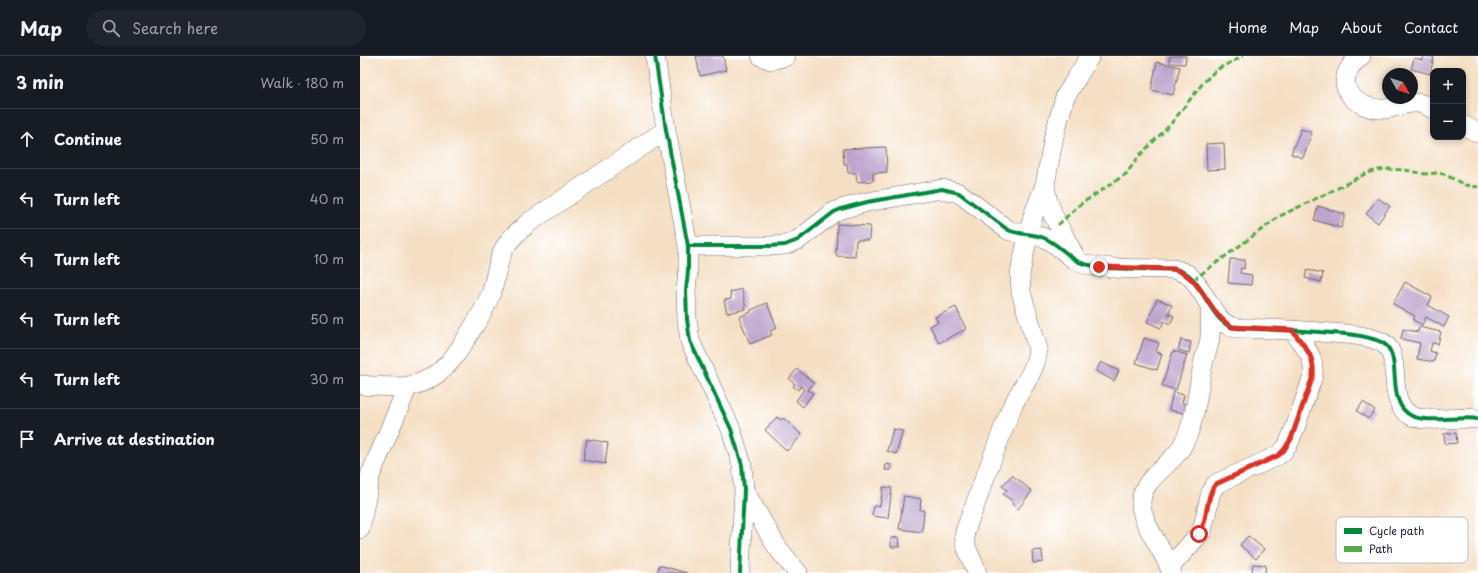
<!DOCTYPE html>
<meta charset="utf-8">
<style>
body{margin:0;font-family:"Playpen Sans",sans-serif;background:#20242c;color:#f1f3f6}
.controls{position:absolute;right:12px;top:12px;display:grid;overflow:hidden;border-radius:8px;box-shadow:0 2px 6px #0003}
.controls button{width:36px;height:36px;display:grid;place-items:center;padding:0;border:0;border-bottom:1px solid #363941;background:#171b24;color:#f1f3f6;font:20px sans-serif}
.compass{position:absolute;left:1022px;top:12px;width:36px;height:36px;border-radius:50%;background:#171b24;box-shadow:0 2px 6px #0003;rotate:129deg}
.stop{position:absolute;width:12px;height:12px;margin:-9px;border:3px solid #d93025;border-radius:50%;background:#fff}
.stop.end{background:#d93025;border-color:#fff;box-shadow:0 1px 4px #0008}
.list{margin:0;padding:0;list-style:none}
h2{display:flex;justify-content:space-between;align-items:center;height:52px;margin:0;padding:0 16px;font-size:17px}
h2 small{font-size:13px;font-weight:400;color:#9ea1a6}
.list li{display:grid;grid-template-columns:26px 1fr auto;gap:12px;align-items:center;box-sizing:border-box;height:60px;padding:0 16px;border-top:1px solid #363941}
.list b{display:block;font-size:15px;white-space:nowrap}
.list em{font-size:13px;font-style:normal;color:#9ea1a6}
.icon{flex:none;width:22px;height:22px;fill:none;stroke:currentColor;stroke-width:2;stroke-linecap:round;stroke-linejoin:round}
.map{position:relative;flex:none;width:1118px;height:517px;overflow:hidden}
header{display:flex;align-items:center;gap:24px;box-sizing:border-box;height:56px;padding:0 20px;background:#171b24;border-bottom:1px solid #363941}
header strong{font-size:19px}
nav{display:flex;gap:22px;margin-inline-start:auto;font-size:14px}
.search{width:280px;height:36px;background:#20242c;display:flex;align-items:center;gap:10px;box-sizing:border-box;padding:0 14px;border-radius:22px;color:#9ea1a6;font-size:15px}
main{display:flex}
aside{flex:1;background:#171b24}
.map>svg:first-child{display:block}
</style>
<header>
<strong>Map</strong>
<div class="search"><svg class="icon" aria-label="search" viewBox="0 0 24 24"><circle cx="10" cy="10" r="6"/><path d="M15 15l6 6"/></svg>Search here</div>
<nav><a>Home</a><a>Map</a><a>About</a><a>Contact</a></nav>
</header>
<main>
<aside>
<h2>3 min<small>Walk · 180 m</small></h2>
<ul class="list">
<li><svg class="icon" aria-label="ahead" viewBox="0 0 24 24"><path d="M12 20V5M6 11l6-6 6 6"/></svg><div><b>Continue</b></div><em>50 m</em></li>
<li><svg class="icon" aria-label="left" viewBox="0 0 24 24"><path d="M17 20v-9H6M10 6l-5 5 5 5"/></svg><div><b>Turn left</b></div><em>40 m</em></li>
<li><svg class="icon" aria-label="left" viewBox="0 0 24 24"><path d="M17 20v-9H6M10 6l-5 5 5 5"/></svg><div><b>Turn left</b></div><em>10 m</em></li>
<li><svg class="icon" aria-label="left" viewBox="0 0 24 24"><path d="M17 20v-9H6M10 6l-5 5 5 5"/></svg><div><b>Turn left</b></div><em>50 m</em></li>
<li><svg class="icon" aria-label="left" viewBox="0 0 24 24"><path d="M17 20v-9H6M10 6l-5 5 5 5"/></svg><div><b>Turn left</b></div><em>30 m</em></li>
<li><svg class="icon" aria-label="arrive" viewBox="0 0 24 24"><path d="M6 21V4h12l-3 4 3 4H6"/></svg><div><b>Arrive at destination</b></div></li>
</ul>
</aside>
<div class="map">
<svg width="1118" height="517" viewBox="0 0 1118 517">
<rect width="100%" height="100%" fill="#fff"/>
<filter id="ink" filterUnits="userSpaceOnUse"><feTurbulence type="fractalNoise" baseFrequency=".025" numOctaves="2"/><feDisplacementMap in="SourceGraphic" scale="8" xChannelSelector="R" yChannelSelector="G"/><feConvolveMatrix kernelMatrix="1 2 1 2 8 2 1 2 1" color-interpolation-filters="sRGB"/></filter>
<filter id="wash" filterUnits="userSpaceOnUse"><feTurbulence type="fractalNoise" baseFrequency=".012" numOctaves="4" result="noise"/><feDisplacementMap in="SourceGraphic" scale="16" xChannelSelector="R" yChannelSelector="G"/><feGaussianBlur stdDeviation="0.9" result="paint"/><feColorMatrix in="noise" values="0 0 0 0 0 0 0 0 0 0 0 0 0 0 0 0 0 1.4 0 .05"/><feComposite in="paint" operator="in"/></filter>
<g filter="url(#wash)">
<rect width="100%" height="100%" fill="#f5dfc4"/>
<g id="blocks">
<path fill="#bea5ce" d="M336,0H363L366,14L340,20Z
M810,0H826L825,8L809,7Z
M1063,0L1074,1L1070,18L1051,13L1054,2L1062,4Z
M797,6L820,11L813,39L791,34Z
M941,73L952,77L943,102L931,98Z
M864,87L865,113L847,114L846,88Z
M526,91L527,116L513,117V125L497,126L496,117H488L487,108H484L483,93Z
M1018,142L1030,150L1018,167L1006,158Z
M958,150L985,158L981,172L954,164Z
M477,168L510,170L509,184H496L495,201L476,200Z
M870,203L885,204L884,213L881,212L880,217L892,219L891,229L868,227Z
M947,214L963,217L961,226L945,222Z
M1045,226L1072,241L1068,249L1089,261L1084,271L1066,261L1062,269L1053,264L1055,260L1033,248Z
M382,233L386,253L367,257L364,244L371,243L370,236Z
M797,243L812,249L808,258L814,260L810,268L804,265L801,272L787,266Z
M407,247L417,272L410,275L412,279L390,288L379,261L391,256V254Z
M596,251L606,273L579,287L570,270L578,266L575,261Z
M1059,271L1081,276L1078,288L1072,287L1070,295L1076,297L1074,306L1057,303L1060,287L1041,283L1043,273L1058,276Z
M784,282L799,287L796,296L802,298L797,314L776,307Z
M821,284L831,286L829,297L818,294Z
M813,295L827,299L816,334L802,330Z
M741,306L759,315L754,325L736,315Z
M437,313L454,327L448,334L453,337L443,351L436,345L444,333L441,330L438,334L433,330L435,328L429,323Z
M813,336L824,339L822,347L830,349L828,358L809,354Z
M1003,346L1015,354L1008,363L997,355Z
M417,361L421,364L423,362L442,379L427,395L405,374Z
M533,373L543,375L536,398L527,395Z
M1096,377L1097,387L1085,388L1084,378Z
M227,383L248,387L245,408L223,404Z
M526,408L531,409V414H525Z
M652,419L672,435L658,453L652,448L654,446L643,438L647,434L642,430Z
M523,431L532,432L528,462L512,460L514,450H520Z
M544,440L561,443L560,454L564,455L562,476L539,473Z
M888,480L904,493L896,503L880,489Z
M539,481L540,491H531V482Z
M682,494L683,506L673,507L672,495Z
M893,508L906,509L905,517H892Z
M299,509L327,517H297Z"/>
</g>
</g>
<g filter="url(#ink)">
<use href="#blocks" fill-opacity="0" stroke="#6c646b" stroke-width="1"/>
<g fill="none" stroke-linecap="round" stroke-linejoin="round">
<defs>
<path id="street" d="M295,0L306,74L328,190V215L326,235L327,263L330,285L371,373L382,409L384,434L380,517
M401,0L411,4L426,0
M1001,0C997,4 991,8 989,13C976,35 999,52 1020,53C1032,54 1043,46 1056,47C1062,47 1068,50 1073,53
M1103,69L1118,77
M328,190H409L425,189L438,184L474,156L481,153L507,146L582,133L599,137L648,174C659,179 673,177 684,182C697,187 705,198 717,205C736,215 790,212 813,213C817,214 823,216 827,218C844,230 851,264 872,271C879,273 899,272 908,273C929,274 950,275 971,277C987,278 1004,279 1019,285C1047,295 1022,346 1052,360C1066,367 1100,360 1118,363
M715,201L693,159L687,142L685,129L694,80L705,41L730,0
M0,329C13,330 37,332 49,330C81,324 97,299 112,273C120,261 127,248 132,235C136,221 137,204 145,191C150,182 160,174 168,167L306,74
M384,434L417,491L438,517
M0,473L10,420L48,330
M810,511L842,475L851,436L856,428L919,399L924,394L928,389L936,369L953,320C955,299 944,290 932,274
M617,517C613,503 602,490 605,475C621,434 635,392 652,351C661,331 676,316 678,293L661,236L660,218L668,179L674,157L685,129
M812,517C805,495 782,470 781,448C780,424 810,410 821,392C837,365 837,333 844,304C846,296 850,288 850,280C851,270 850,260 851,250"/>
</defs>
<use href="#street" stroke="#6c646b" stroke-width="20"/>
<use href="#street" stroke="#fff" stroke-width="19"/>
<path stroke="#53aa46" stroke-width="3" stroke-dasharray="6 3" stroke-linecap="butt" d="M698,169L718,150L766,118L779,100L810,69L843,27L856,14L883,0
M833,224L920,160L982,130L1007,117L1018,114L1028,113L1045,114L1065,118L1077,117L1084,118L1105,129L1118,131"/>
<defs>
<path id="cycleway" d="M295,0L306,74L328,190V215L326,235L327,263L330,285L371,373L382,409L384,434L380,517
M328,190H409L425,189L438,184L474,156L481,153L507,146L582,133L599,137L648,174C659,179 673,177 684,182C697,187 705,198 717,205C736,215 790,212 813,213C817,214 823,216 827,218C844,230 851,264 872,271C879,273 899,272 908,273C929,274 950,275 971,277C987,278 1004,279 1019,285C1047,295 1022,346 1052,360C1066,367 1100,360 1118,363"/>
</defs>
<use href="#cycleway" stroke="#fff" stroke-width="6"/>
<use href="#cycleway" stroke="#00873e" stroke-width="4"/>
</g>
</g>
<g fill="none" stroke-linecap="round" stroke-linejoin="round" filter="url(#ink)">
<path stroke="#d93025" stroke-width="5" d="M739,211L813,213C842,220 847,256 872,271L932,274C944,290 955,299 953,320L931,383L924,394L919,399L856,428C845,440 849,464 839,478"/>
</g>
<rect x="976" y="461" width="132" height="46" rx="6" fill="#fff" stroke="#bdbdc4" stroke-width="1"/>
<rect x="984" y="472" width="18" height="6" fill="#00873e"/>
<rect x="984" y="490" width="18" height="6" fill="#53aa46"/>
<g font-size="11" fill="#22223b">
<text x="1009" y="479">Cycle path</text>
<text x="1009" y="497">Path</text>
</g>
</svg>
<div class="controls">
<button>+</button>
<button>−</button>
</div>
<svg class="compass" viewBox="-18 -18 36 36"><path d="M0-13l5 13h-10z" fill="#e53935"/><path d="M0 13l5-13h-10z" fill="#9ea1a6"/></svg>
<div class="stop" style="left:839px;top:478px"></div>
<div class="stop end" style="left:739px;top:211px"></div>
</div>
</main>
